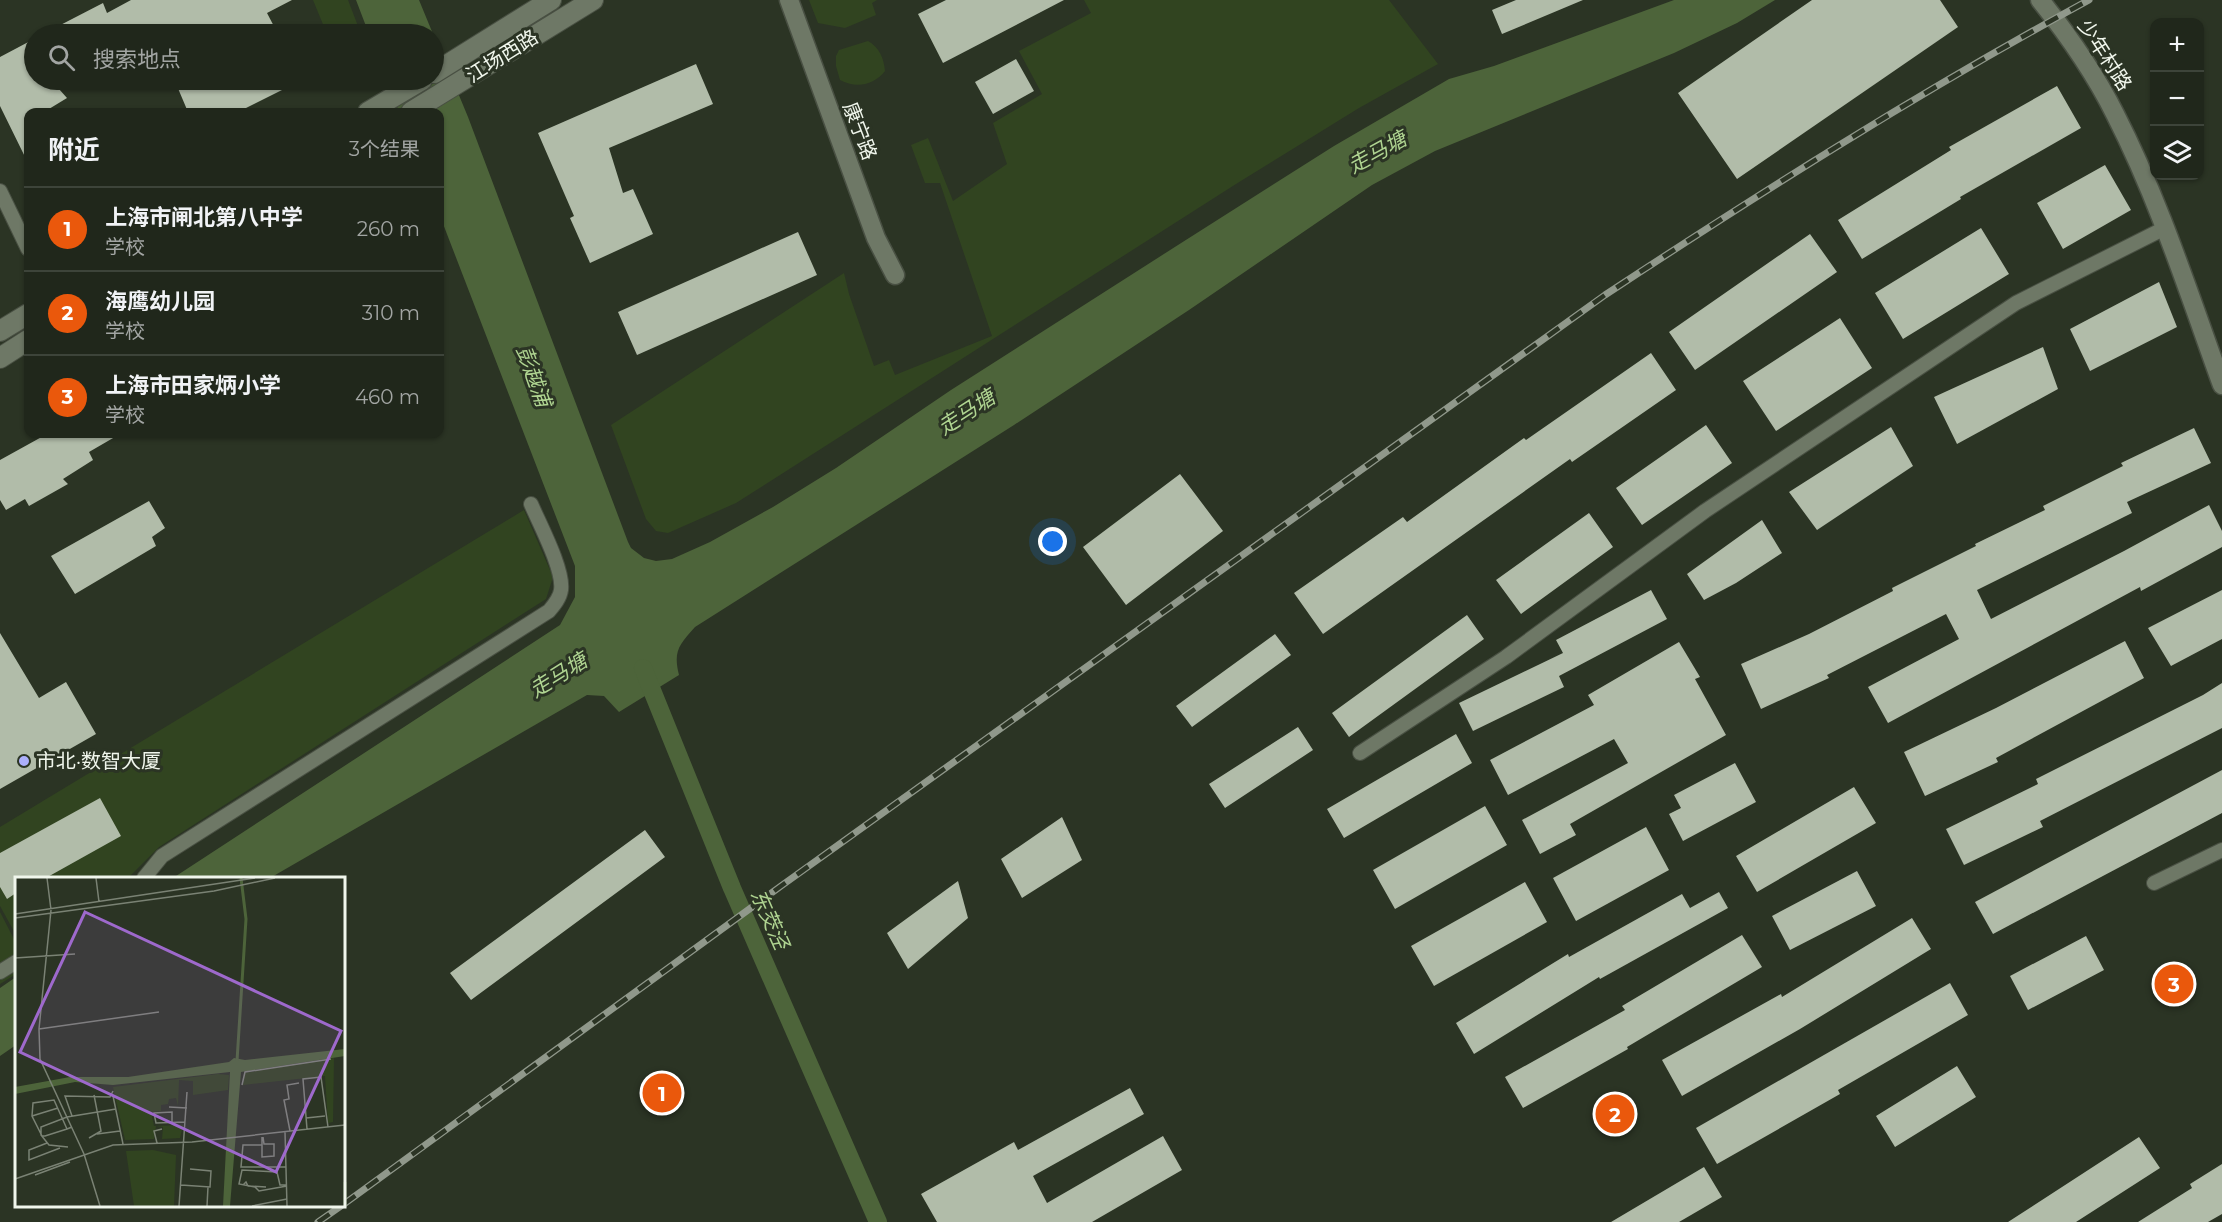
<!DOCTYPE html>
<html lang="zh">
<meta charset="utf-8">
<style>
body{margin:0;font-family:Montserrat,"Noto Sans SC",sans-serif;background:#2d3328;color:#f1f3f6}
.controls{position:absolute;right:18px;top:18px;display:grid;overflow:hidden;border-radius:12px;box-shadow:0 2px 4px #0004}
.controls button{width:54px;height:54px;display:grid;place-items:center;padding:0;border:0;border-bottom:2px solid #3d443a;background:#20271b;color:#f1f3f6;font:30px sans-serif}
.you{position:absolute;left:1053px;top:542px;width:21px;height:21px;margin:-15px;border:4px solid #fff;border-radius:50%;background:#1a73e8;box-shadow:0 0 0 9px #1a73e833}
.badge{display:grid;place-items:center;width:39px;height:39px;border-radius:50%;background:#ea580c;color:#fff;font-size:20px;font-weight:700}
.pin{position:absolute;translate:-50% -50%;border:3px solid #fff;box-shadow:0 2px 6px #0006}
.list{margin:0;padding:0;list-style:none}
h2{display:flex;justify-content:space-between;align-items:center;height:78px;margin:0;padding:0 24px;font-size:26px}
h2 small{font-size:20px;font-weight:400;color:#a2a5a3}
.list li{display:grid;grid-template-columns:39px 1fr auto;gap:18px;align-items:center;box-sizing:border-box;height:84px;padding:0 24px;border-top:2px solid #3d443a}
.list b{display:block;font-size:22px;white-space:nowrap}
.list p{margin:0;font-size:20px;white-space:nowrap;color:#a2a5a3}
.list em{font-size:20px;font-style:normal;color:#a2a5a3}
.icon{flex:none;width:33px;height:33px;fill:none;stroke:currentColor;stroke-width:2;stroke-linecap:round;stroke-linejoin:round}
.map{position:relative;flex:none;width:2222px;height:1222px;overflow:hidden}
.search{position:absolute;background:#20271b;box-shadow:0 2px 4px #0004;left:24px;top:24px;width:420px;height:66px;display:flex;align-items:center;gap:15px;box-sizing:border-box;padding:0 21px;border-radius:33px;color:#a2a5a3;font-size:22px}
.panel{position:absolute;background:#20271b;box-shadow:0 2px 4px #0004;left:24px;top:108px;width:420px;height:330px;border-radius:12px}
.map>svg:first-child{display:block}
</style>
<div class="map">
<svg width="2222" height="1222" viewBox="0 0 2222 1222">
<rect width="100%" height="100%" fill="#2b3424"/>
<path fill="#314420" d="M313,0H348L361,34H327Z
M809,0H877L872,3L876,15L845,28L818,23Z
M1084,0H1389L1438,64L1359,108L1236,184L736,503L668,533L656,531L646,519L611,425L844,273L849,294L874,366L889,360L895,375L992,336L940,183H925L911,145L928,138L953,201L1007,164L993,123L1042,94L1019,51L1091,13Z
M868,41C879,47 884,58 885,71C874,85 856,89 840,80L836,66V56L839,50Z
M524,510L553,577L546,599L159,847L128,878H16V935L0,906V827Z
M0,912L16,943V974L0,984Z"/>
<path fill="#4d643a" d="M356,0H419L433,34H369Z
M1674,0H1775L1737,23L1674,53L1435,151L1372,185L1189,310L1014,425L695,627C679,645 673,651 679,675L619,712L604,696L587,695L270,878H173L560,625L575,597V566L440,216V112H399L387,80H434V35L468,117L628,542L631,548L644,558L656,561L672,559L710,542L773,507L836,468L951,390L1178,245L1334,146L1449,79L1494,66Z
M16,977V1045L0,1056V988Z"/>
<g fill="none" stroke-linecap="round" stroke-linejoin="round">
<path stroke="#4d643a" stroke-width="18" d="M643,668L732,888L878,1222"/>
</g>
<path fill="#b1bca9" d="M131,0H292L267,13L278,34H43L103,3L107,13Z
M946,0H1064L943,63L918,14Z
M1516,0H1583L1502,34L1492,10Z
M1812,0H1940L1958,27L1737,179L1678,93Z
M34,39V80H79L59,89L67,98L44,112H28V163L0,106V57Z
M1016,59L1034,91L993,114L975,82Z
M696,64L713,104L609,148L623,193L633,189L653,234L590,263L570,218L574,216L538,133Z
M183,80H302L238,112H188L177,86Z
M2057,86L2081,128L1960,197L1961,199L1862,259L1838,220L1951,150L1949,147Z
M2105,165L2131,210L2063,249L2037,203Z
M1981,228L2009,274L1903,339L1875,293Z
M798,232L817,275L637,355L618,312Z
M1810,234L1837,272L1695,370L1669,332Z
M2159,282L2177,327L2090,371L2070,329Z
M1840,318L1872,368L1776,431L1743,381Z
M2043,347L2058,389L1957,444L1934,397Z
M1651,353L1676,390L1572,462L1570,459L1323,634L1294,593L1403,517L1407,522L1524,438L1526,440Z
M1706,425L1732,463L1642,525L1616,488Z
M1891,427L1913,466L1817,530L1789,492Z
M2194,428L2211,463L2127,502L2132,513L1977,590L1991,619L2124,551L2209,505L2222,531V547L2141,591L2140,587L1888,723L1868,687L1959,639L1946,614L1827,675L1829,678L1761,709L1741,664L1809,634L1893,591L1892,588L1976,546L1975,544L2045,510L2043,506L2123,466L2121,463Z
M47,434H120L89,452L93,460L63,479L68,484L29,506L25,499L6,510L0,500V460Z
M1180,474L1223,531L1126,605L1083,547Z
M149,501L165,528L152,537L156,546L75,594L51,556Z
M1589,513L1613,547L1521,614L1496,580Z
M1762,520L1782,553L1736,583L1704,600L1687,574Z
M1651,590L1667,619L1559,676L1564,687L1473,731L1459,703L1563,653L1556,640Z
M2222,590V639L2171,666L2148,628Z
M1467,615L1484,639L1349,737L1332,713Z
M0,633L39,698L66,682L96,734L0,789Z
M1275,634L1291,655L1192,727L1176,706Z
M2125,641L2144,678L1996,758L1998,762L1925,796L1904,752L1996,708Z
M1679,642L1700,677L1695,679L1726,735L1570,824L1576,835L1540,854L1522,820L1628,763L1614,739L1508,795L1490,760L1594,705L1588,695Z
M2222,683V728L2040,821L2043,827L1964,865L1946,829L2038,784L2036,779L2203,695Z
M1298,727L1313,750L1225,808L1209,784Z
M1456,734L1472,763L1344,838L1327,809Z
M1735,763L1756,802L1683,841L1669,814L1681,808L1674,795Z
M2222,770V813L1993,934L1975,902Z
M1854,787L1876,823L1757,892L1736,856Z
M100,798L121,836L44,879H16V893L7,899L0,887V853Z
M1485,806L1507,845L1395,909L1373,870Z
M1062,817L1082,860L1022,898L1001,859Z
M1646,827L1669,870L1576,921L1553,878Z
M645,830L665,857L471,1000L450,973Z
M1857,871L1876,906L1790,950L1772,916Z
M958,881L968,918L908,969L887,933Z
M1525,882L1547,922L1434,986L1411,946Z
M1719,892L1728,908L1600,979L1599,977L1474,1054L1456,1023L1568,954L1569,957L1682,894L1690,908Z
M1912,918L1931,949L1800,1029L1682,1096L1662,1060L1781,994L1782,997Z
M1742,935L1762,967L1627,1047L1628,1049L1523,1108L1505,1077L1625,1010L1622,1006Z
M2086,936L2104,970L2028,1010L2010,976Z
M1950,983L1968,1015L1838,1090L1840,1094L1717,1164L1696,1128Z
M1957,1066L1976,1097L1895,1147L1876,1116Z
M1130,1088L1144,1114L1033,1176L1047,1203L1163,1136L1182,1170L1092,1222H937L921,1194L1014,1142L1018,1150Z
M2139,1137L2160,1168L2076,1222H2008Z
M2222,1164V1214L2208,1222H2138L2192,1188L2190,1184Z
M1704,1167L1722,1197L1679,1222H1611Z"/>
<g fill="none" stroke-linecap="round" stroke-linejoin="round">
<defs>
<path id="minor" d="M0,191L28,249
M1360,753L1506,657L1705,511L2016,303L2165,228
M144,878L162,856L549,611C554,605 560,598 561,590C564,570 540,525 531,504
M2154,883L2222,850
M0,972L16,962"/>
<path id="tertiary" d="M789,0L876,238L895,275
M2040,0C2068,35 2095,74 2115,114C2159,200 2189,294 2222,385"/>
<path id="secondary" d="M434,73L551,0
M368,112L422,80
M411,112L593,0
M0,331L28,314
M0,358L28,340"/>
</defs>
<use href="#minor" stroke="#495043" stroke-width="16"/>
<use href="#tertiary" stroke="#495043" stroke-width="21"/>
<use href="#secondary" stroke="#495043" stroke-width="22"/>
<use href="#minor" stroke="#6e7866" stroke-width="14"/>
<use href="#tertiary" stroke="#6e7866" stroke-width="18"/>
<use href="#secondary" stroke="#6e7866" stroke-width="20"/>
<defs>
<path id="rail" d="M344,1204L781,886L1605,295C1763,191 1923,90 2089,0
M318,1222L341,1206"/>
</defs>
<use href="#rail" stroke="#90988b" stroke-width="7"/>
<use href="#rail" stroke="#2b3424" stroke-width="4.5" stroke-dasharray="14" stroke-linecap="butt"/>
</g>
<circle fill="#acaffb" stroke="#2b3424" stroke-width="2" cx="24" cy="761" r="6"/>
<g text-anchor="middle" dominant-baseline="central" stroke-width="6" stroke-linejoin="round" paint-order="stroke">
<g font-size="20" fill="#f0f6ec" stroke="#2b3424">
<text transform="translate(2105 55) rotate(57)">少年村路</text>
<text transform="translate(502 56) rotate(-32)">江场西路</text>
<text transform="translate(860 131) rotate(69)">康宁路</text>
</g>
<g font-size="20" fill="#f0f6ec" stroke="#2b3424" text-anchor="start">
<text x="36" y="761">市北·数智大厦</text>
</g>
<g font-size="21" font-style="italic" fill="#afd491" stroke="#2b3424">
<text transform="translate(1377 152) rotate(-29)">走马塘</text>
<text transform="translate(534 376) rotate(70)">彭越浦</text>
<text transform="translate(966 412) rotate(-33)">走马塘</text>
<text transform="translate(558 675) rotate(-32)">走马塘</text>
<text transform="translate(770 919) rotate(66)">东茭泾</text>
</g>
</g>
<g transform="translate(15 877)">
<rect width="330" height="330" fill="#2b3424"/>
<path d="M319,181L318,245L313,246L310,199L228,208L230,196ZM203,197L214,198L213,213L178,218V204L164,203L163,229L161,221L154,222L153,227L146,228V234L136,235L139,249L168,248L165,261L147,262L148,250L141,249L139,262L110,263L98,210ZM138,273L161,278L159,329H119L111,274Z" fill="#314420"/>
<path d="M330,172V179L226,195L215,329H208L215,195L98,208L60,205L0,217V210L55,200H113L214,185L219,181L230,183Z" fill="#4d643a"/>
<path fill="none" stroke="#4d643a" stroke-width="3" d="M222,184L231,42L226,1M330,329V305"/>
<path fill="none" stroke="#7a8274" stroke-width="1.5" d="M32,1L36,33L24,152L25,182L69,277L85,329M81,1L84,25M0,37L240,1M0,41L199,14L260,1M0,81L60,77M24,152L144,135M227,208L230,195L316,182M98,219L108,267M154,230L172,231M17,239L43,231M57,239L50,219L95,220L98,214M291,241L310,239M157,245V235L139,236L141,246L170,245M52,252L39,223L18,226L17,239L27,259H30L52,252L57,250M292,252L288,202L306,200L313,250M275,254L269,223L274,222L272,208L284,206M270,255L272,329M82,257L105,254M247,260V280L259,279V267H249L248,260M74,261L86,254L79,218M32,266L14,273V283L45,271M142,266L139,254L147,252M247,268H228L226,290H271M53,270L34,268L26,258V250L52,240L101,232M20,298L55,285M0,302L98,268L177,265L330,248M166,308L195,310L196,294L175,292M228,308L231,305L233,309L251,310M272,308H265L262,295L227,293L224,307L240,310L244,314L272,309M164,329L172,215M192,329L193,310M237,329L272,322"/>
<path fill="#9e69cc" fill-opacity="0.15" stroke="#9e69cc" stroke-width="3" d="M70,35L326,154L261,295L5,175Z"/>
<rect width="330" height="330" fill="none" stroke="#f0f6ec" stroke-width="3"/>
</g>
</svg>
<div class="controls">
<button>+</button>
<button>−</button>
<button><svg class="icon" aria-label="layers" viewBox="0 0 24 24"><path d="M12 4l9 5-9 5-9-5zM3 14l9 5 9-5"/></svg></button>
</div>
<div class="you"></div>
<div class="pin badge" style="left:662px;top:1093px">1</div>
<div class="pin badge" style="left:1615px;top:1114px">2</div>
<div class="pin badge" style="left:2174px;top:984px">3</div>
<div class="search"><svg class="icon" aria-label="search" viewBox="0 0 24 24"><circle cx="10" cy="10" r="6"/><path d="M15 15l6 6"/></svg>搜索地点</div>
<section class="panel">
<h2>附近<small>3个结果</small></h2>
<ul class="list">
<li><span class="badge">1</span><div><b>上海市闸北第八中学</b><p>学校</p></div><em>260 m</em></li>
<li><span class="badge">2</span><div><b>海鹰幼儿园</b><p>学校</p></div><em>310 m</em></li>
<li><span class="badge">3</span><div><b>上海市田家炳小学</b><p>学校</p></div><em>460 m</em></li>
</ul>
</section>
</div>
